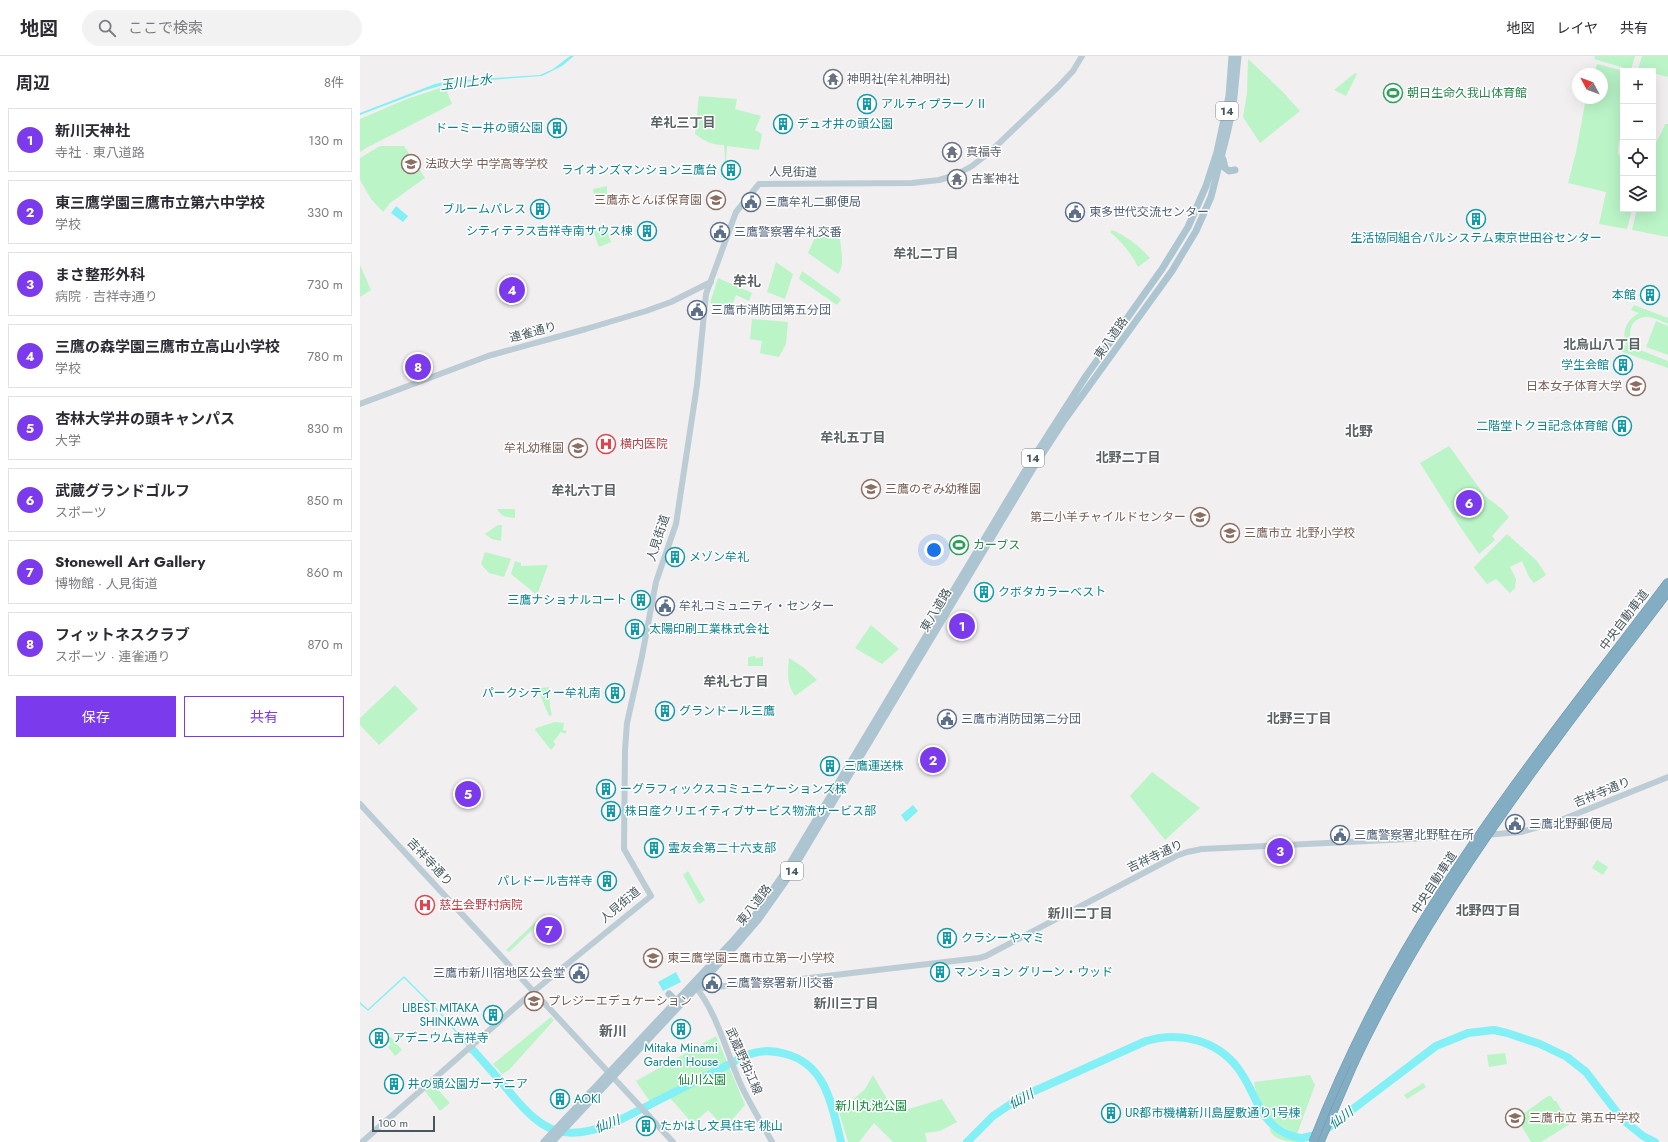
<!DOCTYPE html>
<html lang="ja">
<meta charset="utf-8">
<style>
body{margin:0;font-family:Jost,"Noto Sans JP",sans-serif;background:#f2f2f3;color:#2b2b33}
.controls{position:absolute;right:12px;top:12px;display:grid;overflow:hidden;border-radius:0px;box-shadow:0 4px 16px #0002}
.controls button{width:36px;height:36px;display:grid;place-items:center;padding:0;border:0;border-bottom:1px solid #e1e1e2;background:#fff;color:#2b2b33;font:20px sans-serif}
.compass{position:absolute;left:1212px;top:12px;width:36px;height:36px;border-radius:50%;background:#fff;box-shadow:0 4px 16px #0002;rotate:311deg}
.scale{position:absolute;left:12px;bottom:10px;width:63px;box-sizing:border-box;padding-left:4px;border:2px solid #46575f;border-top:0;font-size:11px;line-height:14px;white-space:nowrap;color:#46575f;-webkit-text-stroke:3px #fff;paint-order:stroke}
.you{position:absolute;left:574px;top:494px;width:14px;height:14px;margin:-10px;border:3px solid #fff;border-radius:50%;background:#1a73e8;box-shadow:0 0 0 6px #1a73e833}
.badge{display:grid;place-items:center;width:26px;height:26px;border-radius:50%;background:#7c3aed;color:#fff;font-size:13px;font-weight:700}
.pin{position:absolute;translate:-50% -50%;border:2px solid #fff;box-shadow:0 1px 4px #0006}
.list{margin:0;padding:0;list-style:none}
h2{display:flex;justify-content:space-between;align-items:center;height:52px;margin:0;padding:0 16px;font-size:17px}
h2 small{font-size:13px;font-weight:400;color:#7c7c81}
.list li{display:grid;grid-template-columns:26px 1fr auto;gap:12px;align-items:center;box-sizing:border-box;height:64px;margin:0 8px 8px;padding:0 8px;border:1px solid #e1e1e2;border-radius:0px}
.list b{display:block;font-size:15px;white-space:nowrap}
.list p{margin:0;font-size:13px;white-space:nowrap;color:#7c7c81}
.list em{font-size:13px;font-style:normal;color:#7c7c81}
.actions{display:flex;gap:8px;padding:12px 16px}
.actions a{flex:1;padding:9px 0;border:1px solid #7c3aed;border-radius:0px;text-align:center;font-size:14px;color:#7c3aed}
.actions .main{background:#7c3aed;color:#fff}
.icon{flex:none;width:22px;height:22px;fill:none;stroke:currentColor;stroke-width:2;stroke-linecap:round;stroke-linejoin:round}
.map{position:relative;flex:none;width:1308px;height:1086px;overflow:hidden}
header{display:flex;align-items:center;gap:24px;box-sizing:border-box;height:56px;padding:0 20px;background:#fff;border-bottom:1px solid #e1e1e2}
header strong{font-size:19px}
nav{display:flex;gap:22px;margin-inline-start:auto;font-size:14px}
.search{width:280px;height:36px;background:#f2f2f3;display:flex;align-items:center;gap:10px;box-sizing:border-box;padding:0 14px;border-radius:22px;color:#7c7c81;font-size:15px}
main{display:flex}
aside{flex:1;background:#fff}
.map>svg:first-child{display:block}
</style>
<header>
<strong>地図</strong>
<div class="search"><svg class="icon" aria-label="search" viewBox="0 0 24 24"><circle cx="10" cy="10" r="6"/><path d="M15 15l6 6"/></svg>ここで検索</div>
<nav><a>地図</a><a>レイヤ</a><a>共有</a></nav>
</header>
<main>
<aside>
<h2>周辺<small>8件</small></h2>
<ul class="list">
<li><span class="badge">1</span><div><b>新川天神社</b><p>寺社 · 東八道路</p></div><em>130 m</em></li>
<li><span class="badge">2</span><div><b>東三鷹学園三鷹市立第六中学校</b><p>学校</p></div><em>330 m</em></li>
<li><span class="badge">3</span><div><b>まさ整形外科</b><p>病院 · 吉祥寺通り</p></div><em>730 m</em></li>
<li><span class="badge">4</span><div><b>三鷹の森学園三鷹市立高山小学校</b><p>学校</p></div><em>780 m</em></li>
<li><span class="badge">5</span><div><b>杏林大学井の頭キャンパス</b><p>大学</p></div><em>830 m</em></li>
<li><span class="badge">6</span><div><b>武蔵グランドゴルフ</b><p>スポーツ</p></div><em>850 m</em></li>
<li><span class="badge">7</span><div><b>Stonewell Art Gallery</b><p>博物館 · 人見街道</p></div><em>860 m</em></li>
<li><span class="badge">8</span><div><b>フィットネスクラブ</b><p>スポーツ · 連雀通り</p></div><em>870 m</em></li>
</ul>
<div class="actions"><a class="main">保存</a><a>共有</a></div>
</aside>
<div class="map">
<svg width="1308" height="1086" viewBox="0 0 1308 1086">
<rect width="100%" height="100%" fill="#f2eff0"/>
<path fill="#baf4c7" d="M1235,0H1275L1271,14L1234,3Z
M1282,0H1308V21L1293,17V15L1278,13Z
M888,3L922,35L940,55L900,87L883,61L887,37Z
M1237,8L1264,15L1263,66L1258,92V99L1263,100V153H1272L1267,173L1239,168L1246,136L1208,127L1216,96L1226,42H1242V18H1234Z
M995,17L997,18L986,40L974,34Z
M83,31H85L92,48L8,91L0,96V63L47,43Z
M339,40L377,43L375,53L401,60L395,74L402,78L399,94L367,90L365,119H363L365,101L364,89C351,89 345,85 335,78Z
M1305,68H1308V181L1272,174L1277,153H1293C1293,135 1291,114 1293,97C1294,86 1302,78 1305,68Z
M20,90H44L65,122L30,147L23,156L11,143L0,124V102Z
M247,130V138L234,140L233,133Z
M245,169L251,186L239,191L233,174Z
M752,174C768,181 779,190 790,202L778,211C771,197 762,186 750,176Z
M458,180L480,183C481,194 485,210 478,218L448,197L455,181Z
M416,206L433,218L425,243L407,236Z
M0,209L11,234L0,241Z
M442,215L481,243L477,249L439,223Z
M358,222L392,237L389,245L376,239L371,252L350,247Z
M1274,249L1308,262V268C1302,265 1293,261 1287,261C1269,261 1266,280 1275,292L1308,305V312L1260,295L1258,292L1260,287L1267,290C1261,276 1266,264 1279,257L1271,254Z
M392,263L428,266L426,288L419,301L400,297L402,285L390,283Z
M1296,265L1308,270V299L1286,291Z
M1089,390L1125,440L1142,453L1149,461L1132,480L1135,484L1119,498L1101,472L1060,407Z
M137,453H155V462C147,461 141,461 137,453Z
M138,469H142L141,485L132,483L125,478Z
M1147,478L1177,505L1186,519L1174,527L1169,521L1162,505L1150,511L1156,523L1155,532L1150,537L1136,523L1127,528L1114,512V511Z
M125,496L151,503L144,521L129,517L121,508Z
M155,505L161,507V510L188,509L177,539L151,518Z
M511,569L539,593L522,608L495,592Z
M395,600L396,602L403,601V610H388V601Z
M429,602L443,611L457,624L435,640C426,626 428,618 429,602Z
M35,629L58,653L19,689L0,669V662Z
M189,631L190,651L192,659L189,660L179,636L181,632Z
M195,666L204,667L203,674L207,675L205,678L201,676L193,686L196,688L191,694L175,674L176,672Z
M792,716L840,752L805,784L770,740Z
M1237,804L1248,811L1243,819L1232,812Z
M328,815L345,844L339,848L323,819Z
M184,858L187,860L149,896L146,894Z
M191,961L194,964L149,1014L142,1018L133,1008Z
M356,980L385,1049L365,1072L348,1054L333,1068L310,1042L293,1050L276,1025Z
M31,981L42,994L35,1000L28,991L31,988L27,984Z
M1145,997L1147,1008L1129,1011L1127,999Z
M513,1019L535,1057L582,1043L597,1066L580,1075L565,1077L567,1086H533L514,1067L499,1086H488L479,1056L505,1033Z
M950,1019L955,1029L937,1078C909,1065 900,1057 894,1026Z
M1063,1027L1066,1031L1047,1043L1044,1039Z
M73,1028L90,1047L80,1055L65,1035Z
M1188,1040H1191L1194,1045H1196L1210,1068L1181,1086H1171L1157,1062Z
M909,1072L927,1082L947,1085L946,1086C932,1086 913,1086 909,1072Z"/>
<path fill="#83f0f5" d="M210,0H214L202,10L182,20L90,27L63,35L0,59V57L75,28L89,25L180,19L193,13Z
M36,150L48,160L43,166L31,157Z
M305,566L320,567L319,574H304Z
M553,749L558,755L546,766L541,759Z
M316,916L321,926L303,935L298,926Z"/>
<g fill="none" stroke-linecap="round" stroke-linejoin="round">
<path stroke="#83f0f5" stroke-width="1.5" d="M0,947L8,954L44,921L84,961L108,990"/>
<path stroke="#83f0f5" stroke-width="8" d="M110,992L114,995C127,1010 140,1024 152,1039C184,1077 204,1086 252,1068L387,999C400,994 413,994 426,998C467,1009 472,1051 481,1086
M607,1086L633,1060L661,1041L786,985C819,975 856,984 877,1011C895,1033 898,1066 927,1078C932,1080 937,1082 942,1082C948,1081 954,1079 960,1078L1076,990L1108,977L1134,974L1147,977L1180,988L1207,1001L1226,1016L1262,1063L1283,1080L1295,1086"/>
<defs>
<path id="highway" d="M960,1086L994,1007"/>
</defs>
<use href="#highway" stroke="#6e98af" stroke-width="9"/>
<path stroke="#bcccd5" stroke-width="6" d="M0,348L128,300L226,273L286,255L311,246L351,226
M0,748L313,1086
M336,932C355,952 369,1003 381,1029C390,1049 402,1067 412,1086
M332,933L441,923L619,902L626,900L816,800L827,796L842,793L1112,780L1161,776L1196,766L1308,721
M2,1086L174,935L291,840L264,793L265,694L267,667L282,600L296,526L316,468L337,329L346,238L376,156L399,128L552,127L579,124L596,119L612,110L630,96L699,30L713,15L722,0"/>
<path stroke="#adc5d1" stroke-width="7" d="M863,103L865,112L869,115L875,114
M309,938L314,943L313,948
M184,1086L372,886L396,858L423,819L667,412L726,320L802,213L828,171L846,130L857,96L869,40L872,0
M192,1086L379,886L398,864L427,823L675,409L703,366L812,215L836,175L851,141L867,78L873,51L878,0"/>
<use href="#highway" stroke="#83adc3" stroke-width="8"/>
<defs>
<path id="highway-bridge" d="M994,1007C1075,835 1194,686 1308,536
M953,1086C982,1012 1017,941 1058,873C1132,751 1222,640 1308,526"/>
</defs>
<use href="#highway-bridge" stroke="#6e98af" stroke-width="9" stroke-linecap="butt"/>
<use href="#highway-bridge" stroke="#83adc3" stroke-width="8"/>
</g>
<defs>
<symbol id="temple-ring" viewBox="-11 -11 22 22"><circle r="9.5" fill="#fff" stroke="#6b7280" stroke-width="1.5"/><path d="M0-6L5-2H3V0L6.5 2.5H4V6H1.5V3h-3V6H-4V2.5H-6.5L-3 0V-2H-5Z" fill="#6b7280"/></symbol>
<symbol id="stadium-ring" viewBox="-11 -11 22 22"><circle r="9.5" fill="#fff" stroke="#2e9e5b" stroke-width="1.5"/><path d="M0-5a6.5 5 0 1 0 0 10a6.5 5 0 1 0 0-10ZM-3.5-1.8h7v3.6h-7Z" fill="#2e9e5b"/></symbol>
<symbol id="building-ring" viewBox="-11 -11 22 22"><circle r="9.5" fill="#fff" stroke="#0f9aa8" stroke-width="1.5"/><path d="M-4-6H4V6H1V3H-1V6H-4ZM-2.5-4.3h1.7v1.8h-1.7ZM.8-4.3h1.7v1.8H.8ZM-2.5-1h1.7V.8h-1.7ZM.8-1h1.7V.8H.8Z" fill="#0f9aa8"/></symbol>
<symbol id="school-ring" viewBox="-11 -11 22 22"><circle r="9.5" fill="#fff" stroke="#8d6e63" stroke-width="1.5"/><path d="M0-5L7-2L0 1L-7-2ZM-4 1L0 2.5L4 1V4Q0 6-4 4Z" fill="#8d6e63"/></symbol>
<symbol id="civic-ring" viewBox="-11 -11 22 22"><circle r="9.5" fill="#fff" stroke="#5c6f8a" stroke-width="1.5"/><path d="M-.6-6.5H3V-4.5H.6V-3L4-1V1h2V6H-6V1h2V-1L-.6-3ZM-1.2 2.5V6h2.4V2.5Z" fill="#5c6f8a"/></symbol>
<symbol id="university-ring" viewBox="-11 -11 22 22"><circle r="9.5" fill="#fff" stroke="#8d6e63" stroke-width="1.5"/><path d="M0-5L7-2L0 1L-7-2ZM-4 1L0 2.5L4 1V4Q0 6-4 4Z" fill="#8d6e63"/></symbol>
<symbol id="hospital-ring" viewBox="-11 -11 22 22"><circle r="9.5" fill="#fff" stroke="#e0444e" stroke-width="1.5"/><path d="M-5-5h3v3.5h4V-5h3V5h-3V1.5h-4V5h-3Z" fill="#e0444e"/></symbol>
</defs>
<g fill-rule="evenodd">
<use href="#temple-ring" x="462" y="12" width="22" height="22"/>
<use href="#stadium-ring" x="1022" y="26" width="22" height="22"/>
<use href="#building-ring" x="496" y="37" width="22" height="22"/>
<use href="#building-ring" x="412" y="57" width="22" height="22"/>
<use href="#building-ring" x="186" y="61" width="22" height="22"/>
<use href="#temple-ring" x="581" y="85" width="22" height="22"/>
<use href="#school-ring" x="40" y="97" width="22" height="22"/>
<use href="#building-ring" x="360" y="103" width="22" height="22"/>
<use href="#temple-ring" x="586" y="112" width="22" height="22"/>
<use href="#school-ring" x="345" y="133" width="22" height="22"/>
<use href="#civic-ring" x="380" y="135" width="22" height="22"/>
<use href="#building-ring" x="169" y="142" width="22" height="22"/>
<use href="#civic-ring" x="704" y="145" width="22" height="22"/>
<use href="#building-ring" x="1105" y="152" width="22" height="22"/>
<use href="#building-ring" x="276" y="164" width="22" height="22"/>
<use href="#civic-ring" x="349" y="165" width="22" height="22"/>
<use href="#building-ring" x="1279" y="228" width="22" height="22"/>
<use href="#civic-ring" x="326" y="243" width="22" height="22"/>
<use href="#building-ring" x="1252" y="298" width="22" height="22"/>
<use href="#university-ring" x="1265" y="319" width="22" height="22"/>
<use href="#building-ring" x="1251" y="359" width="22" height="22"/>
<use href="#hospital-ring" x="235" y="377" width="22" height="22"/>
<use href="#school-ring" x="207" y="381" width="22" height="22"/>
<use href="#school-ring" x="500" y="422" width="22" height="22"/>
<use href="#school-ring" x="829" y="450" width="22" height="22"/>
<use href="#school-ring" x="859" y="466" width="22" height="22"/>
<use href="#stadium-ring" x="588" y="478" width="22" height="22"/>
<use href="#building-ring" x="304" y="490" width="22" height="22"/>
<use href="#building-ring" x="613" y="525" width="22" height="22"/>
<use href="#building-ring" x="270" y="533" width="22" height="22"/>
<use href="#civic-ring" x="294" y="539" width="22" height="22"/>
<use href="#building-ring" x="264" y="562" width="22" height="22"/>
<use href="#building-ring" x="244" y="626" width="22" height="22"/>
<use href="#building-ring" x="294" y="644" width="22" height="22"/>
<use href="#civic-ring" x="576" y="652" width="22" height="22"/>
<use href="#building-ring" x="459" y="699" width="22" height="22"/>
<use href="#building-ring" x="235" y="722" width="22" height="22"/>
<use href="#building-ring" x="240" y="744" width="22" height="22"/>
<use href="#civic-ring" x="1144" y="757" width="22" height="22"/>
<use href="#civic-ring" x="969" y="768" width="22" height="22"/>
<use href="#building-ring" x="283" y="781" width="22" height="22"/>
<use href="#building-ring" x="236" y="814" width="22" height="22"/>
<use href="#hospital-ring" x="54" y="838" width="22" height="22"/>
<use href="#building-ring" x="576" y="871" width="22" height="22"/>
<use href="#school-ring" x="282" y="891" width="22" height="22"/>
<use href="#building-ring" x="569" y="905" width="22" height="22"/>
<use href="#civic-ring" x="208" y="906" width="22" height="22"/>
<use href="#civic-ring" x="341" y="916" width="22" height="22"/>
<use href="#school-ring" x="163" y="934" width="22" height="22"/>
<use href="#building-ring" x="122" y="948" width="22" height="22"/>
<use href="#building-ring" x="310" y="962" width="22" height="22"/>
<use href="#building-ring" x="8" y="971" width="22" height="22"/>
<use href="#building-ring" x="23" y="1017" width="22" height="22"/>
<use href="#building-ring" x="189" y="1032" width="22" height="22"/>
<use href="#building-ring" x="740" y="1046" width="22" height="22"/>
<use href="#school-ring" x="1144" y="1051" width="22" height="22"/>
<use href="#building-ring" x="275" y="1059" width="22" height="22"/>
</g>
<g text-anchor="middle" dominant-baseline="central" stroke-width="3" stroke-linejoin="round" paint-order="stroke">
<g fill="#fff" stroke="#7e898f" stroke-width="1">
<rect x="856" y="46" width="22" height="18" rx="3"/>
<rect x="662" y="393" width="22" height="18" rx="3"/>
<rect x="421" y="806" width="22" height="18" rx="3"/>
</g>
<g font-size="11" font-weight="bold" fill="#46575f">
<text x="867" y="55">14</text>
<text x="673" y="402">14</text>
<text x="432" y="815">14</text>
</g>
<g font-size="12" fill="#5b616d" stroke="#fff" text-anchor="start">
<text x="487" y="23">神明社(牟礼神明社)</text>
<text x="606" y="96">真福寺</text>
<text x="611" y="123">古峯神社</text>
</g>
<g font-size="12" fill="#27864d" stroke="#fff" text-anchor="start">
<text x="1047" y="37">朝日生命久我山体育館</text>
<text x="613" y="489">カーブス</text>
</g>
<g font-size="12" fill="#0d838f" stroke="#fff" text-anchor="start">
<text x="521" y="48">アルティプラーノⅡ</text>
<text x="437" y="68">デュオ井の頭公園</text>
<text x="183" y="72" text-anchor="end">ドーミー井の頭公園</text>
<text x="357" y="114" text-anchor="end">ライオンズマンション三鷹台</text>
<text x="166" y="153" text-anchor="end">ブルームパレス</text>
<text x="273" y="175" text-anchor="end">シティテラス吉祥寺南サウス棟</text>
<text x="1116" y="182" text-anchor="middle">生活協同組合パルシステム東京世田谷センター</text>
<text x="1276" y="239" text-anchor="end">本館</text>
<text x="1249" y="309" text-anchor="end">学生会館</text>
<text x="1248" y="370" text-anchor="end">二階堂トクヨ記念体育館</text>
<text x="329" y="501">メゾン牟礼</text>
<text x="638" y="536">クボタカラーベスト</text>
<text x="267" y="544" text-anchor="end">三鷹ナショナルコート</text>
<text x="289" y="573">太陽印刷工業株式会社</text>
<text x="241" y="637" text-anchor="end">パークシティー牟礼南</text>
<text x="319" y="655">グランドール三鷹</text>
<text x="484" y="710">三鷹運送株</text>
<text x="260" y="733">ーグラフィックスコミュニケーションズ株</text>
<text x="265" y="755">株日産クリエイティブサービス物流サービス部</text>
<text x="308" y="792">霊友会第二十六支部</text>
<text x="233" y="825" text-anchor="end">パレドール吉祥寺</text>
<text x="601" y="882">クラシーやマミ</text>
<text x="594" y="916">マンション グリーン・ウッド</text>
<text x="119" y="952" text-anchor="end">LIBEST MITAKA<tspan x="119" dy="14">SHINKAWA</tspan></text>
<text x="33" y="982">アデニウム吉祥寺</text>
<text x="321" y="992" text-anchor="middle">Mitaka Minami<tspan x="321" dy="14">Garden House</tspan></text>
<text x="48" y="1028">井の頭公園ガーデニア</text>
<text x="214" y="1043">AOKI</text>
<text x="765" y="1057">UR都市機構新川島屋敷通り1号棟</text>
<text x="300" y="1070">たかはし文具住宅 桃山</text>
</g>
<g font-size="12" fill="#785e54" stroke="#fff" text-anchor="start">
<text x="65" y="108">法政大学 中学高等学校</text>
<text x="342" y="144" text-anchor="end">三鷹赤とんぼ保育園</text>
<text x="1262" y="330" text-anchor="end">日本女子体育大学</text>
<text x="204" y="392" text-anchor="end">牟礼幼稚園</text>
<text x="525" y="433">三鷹のぞみ幼稚園</text>
<text x="826" y="461" text-anchor="end">第二小羊チャイルドセンター</text>
<text x="884" y="477">三鷹市立 北野小学校</text>
<text x="307" y="902">東三鷹学園三鷹市立第一小学校</text>
<text x="188" y="945">プレジーエデュケーション</text>
<text x="1169" y="1062">三鷹市立 第五中学校</text>
</g>
<g font-size="12" fill="#46575f" stroke="#fff">
<text transform="translate(433 116) rotate(1)">人見街道</text>
<text transform="translate(173 276) rotate(-15)">連雀通り</text>
<text transform="translate(751 282) rotate(-55)">東八道路</text>
<text transform="translate(298 482) rotate(-72)">人見街道</text>
<text transform="translate(576 554) rotate(-59)">東八道路</text>
<text transform="translate(1264 564) rotate(-53)">中央自動車道</text>
<text transform="translate(1242 736) rotate(-22)">吉祥寺通り</text>
<text transform="translate(795 800) rotate(-25)">吉祥寺通り</text>
<text transform="translate(70 806) rotate(47)">吉祥寺通り</text>
<text transform="translate(1074 827) rotate(-57)">中央自動車道</text>
<text transform="translate(260 849) rotate(-40)">人見街道</text>
<text transform="translate(394 849) rotate(-52)">東八道路</text>
<text transform="translate(384 1005) rotate(66)">武蔵野狛江線</text>
</g>
<g font-size="12" fill="#4e5e75" stroke="#fff" text-anchor="start">
<text x="405" y="146">三鷹牟礼二郵便局</text>
<text x="729" y="156">東多世代交流センター</text>
<text x="374" y="176">三鷹警察署牟礼交番</text>
<text x="351" y="254">三鷹市消防団第五分団</text>
<text x="319" y="550">牟礼コミュニティ・センター</text>
<text x="601" y="663">三鷹市消防団第二分団</text>
<text x="1169" y="768">三鷹北野郵便局</text>
<text x="994" y="779">三鷹警察署北野駐在所</text>
<text x="205" y="917" text-anchor="end">三鷹市新川宿地区公会堂</text>
<text x="366" y="927">三鷹警察署新川交番</text>
</g>
<g font-size="12" fill="#be3a42" stroke="#fff" text-anchor="start">
<text x="260" y="388">横内医院</text>
<text x="79" y="849">慈生会野村病院</text>
</g>
<g font-size="12" fill="#0e8937" stroke="#fff">
<text x="342" y="1024">仙川公園</text>
<text x="511" y="1050">新川丸池公園</text>
</g>
<g font-size="13" font-style="italic" fill="#058086" stroke="#fff">
<text transform="translate(106 26) rotate(-7)">玉川上水</text>
<text transform="translate(661 1043) rotate(-29)">仙川</text>
<text transform="translate(981 1062) rotate(-37)">仙川</text>
<text transform="translate(247 1068) rotate(-22)">仙川</text>
</g>
<g font-size="13" font-weight="bold" fill="#5b6265" stroke="#fff">
<text x="323" y="66">牟礼三丁目</text>
<text x="566" y="197">牟礼二丁目</text>
<text x="1242" y="288">北烏山八丁目</text>
<text x="493" y="381">牟礼五丁目</text>
<text x="768" y="401">北野二丁目</text>
<text x="224" y="434">牟礼六丁目</text>
<text x="376" y="625">牟礼七丁目</text>
<text x="939" y="662">北野三丁目</text>
<text x="1128" y="854">北野四丁目</text>
<text x="720" y="857">新川二丁目</text>
<text x="486" y="947">新川三丁目</text>
</g>
<g font-size="14" font-weight="bold" fill="#5b6265" stroke="#fff">
<text x="387" y="225">牟礼</text>
<text x="999" y="375">北野</text>
<text x="253" y="975">新川</text>
</g>
</g>
</svg>
<div class="controls">
<button>+</button>
<button>−</button>
<button><svg class="icon" aria-label="locate" viewBox="0 0 24 24"><circle cx="12" cy="12" r="6"/><path d="M12 2v4M12 18v4M2 12h4M18 12h4"/></svg></button>
<button><svg class="icon" aria-label="layers" viewBox="0 0 24 24"><path d="M12 4l9 5-9 5-9-5zM3 14l9 5 9-5"/></svg></button>
</div>
<svg class="compass" viewBox="-18 -18 36 36"><path d="M0-13l5 13h-10z" fill="#e53935"/><path d="M0 13l5-13h-10z" fill="#7c7c81"/></svg>
<div class="scale">100 m</div>
<div class="you"></div>
<div class="pin badge" style="left:602px;top:570px">1</div>
<div class="pin badge" style="left:573px;top:704px">2</div>
<div class="pin badge" style="left:920px;top:795px">3</div>
<div class="pin badge" style="left:152px;top:234px">4</div>
<div class="pin badge" style="left:108px;top:738px">5</div>
<div class="pin badge" style="left:1109px;top:447px">6</div>
<div class="pin badge" style="left:189px;top:874px">7</div>
<div class="pin badge" style="left:58px;top:311px">8</div>
</div>
</main>
